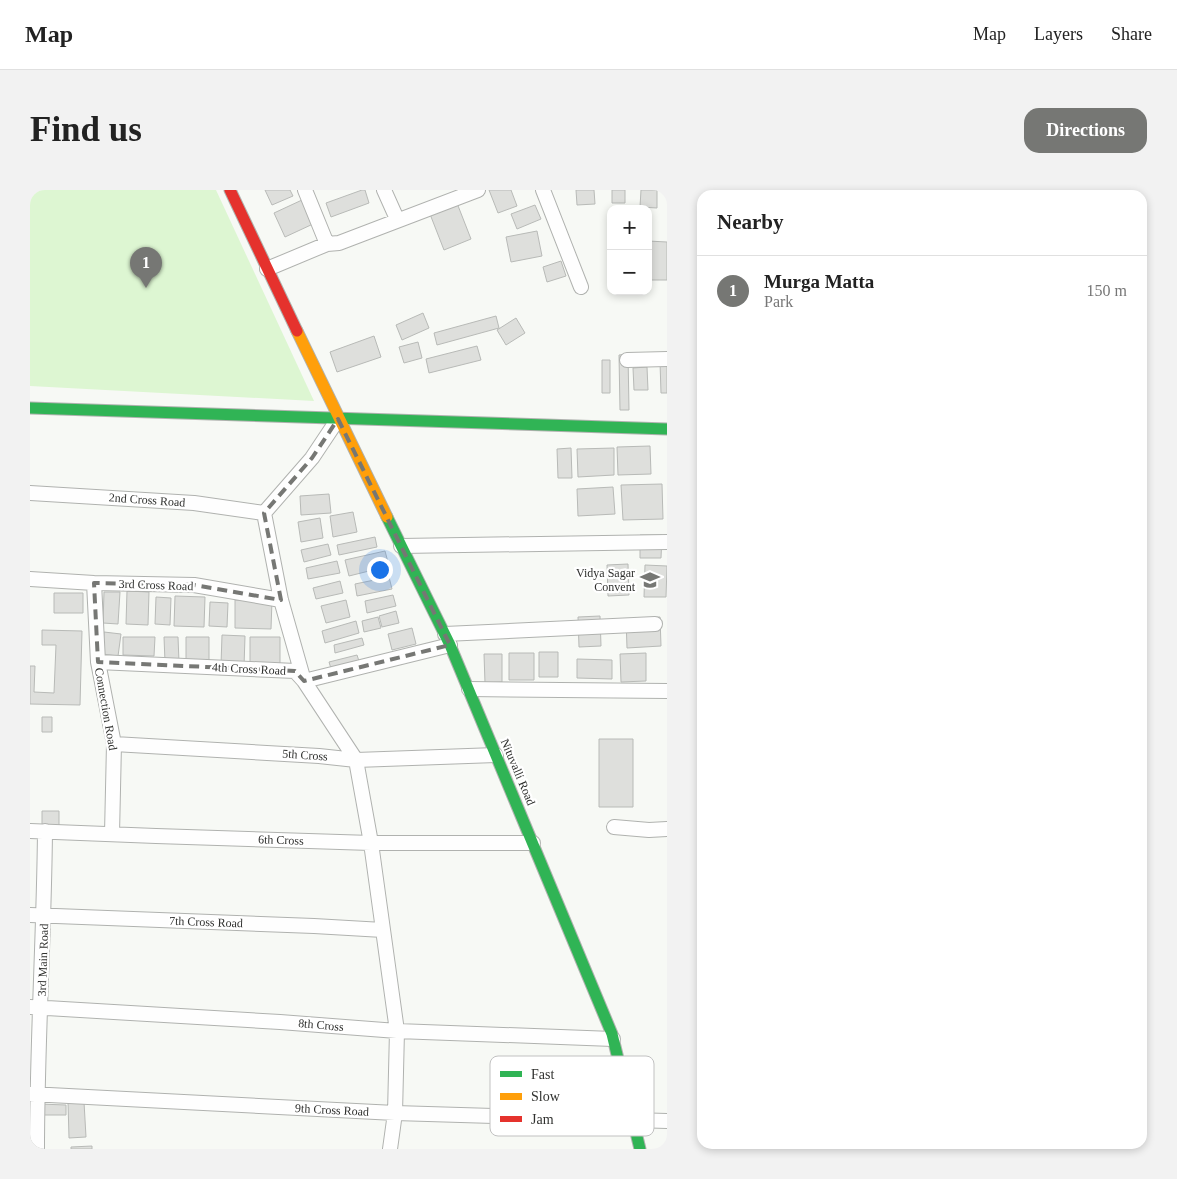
<!DOCTYPE html>
<meta charset="utf-8">
<style>
body{margin:0;font-family:"Times New Roman",serif;background:#f2f2f2;color:#222}
.controls{position:absolute;right:15px;top:15px;display:grid;overflow:hidden;border-radius:10px;box-shadow:0 2px 8px #0003}
.controls button{width:45px;height:45px;display:grid;place-items:center;padding:0;border:0;border-bottom:1px solid #e0e0e0;background:#fff;color:#222;font:25px sans-serif}
.you{position:absolute;left:349px;top:379px;width:18px;height:18px;margin:-12px;border:4px solid #fff;border-radius:50%;background:#1a73e8;box-shadow:0 0 0 8px #1a73e833}
.badge{display:grid;place-items:center;width:32px;height:32px;border-radius:50%;background:#767774;color:#fff;font-size:16px;font-weight:700}
.pin{position:absolute;translate:-50% -41px;filter:drop-shadow(0 1px 2px #0008)}
.pin::after{content:'';position:absolute;top:26px;width:18px;height:15px;background:inherit;clip-path:polygon(0 0,100% 0,50% 100%)}
.list{margin:0;padding:0;list-style:none}
h2{display:flex;justify-content:space-between;align-items:center;height:65px;margin:0;padding:0 20px;font-size:21px}
h2 small{font-size:16px;font-weight:400;color:#767676}
.list li{display:grid;grid-template-columns:32px 1fr auto;gap:15px;align-items:center;box-sizing:border-box;height:70px;padding:0 20px;border-top:1px solid #e0e0e0}
.list b{display:block;font-size:19px;white-space:nowrap}
.list p{margin:0;font-size:16px;white-space:nowrap;color:#767676}
.list em{font-size:16px;font-style:normal;color:#767676}
.map{position:relative;flex:none;width:637px;height:959px;overflow:hidden;border-radius:15px}
header{display:flex;align-items:center;gap:30px;box-sizing:border-box;height:70px;padding:0 25px;background:#fff;border-bottom:1px solid #e0e0e0}
header strong{font-size:24px}
nav{display:flex;gap:28px;margin-inline-start:auto;font-size:18px}
.intro{display:flex;align-items:center;justify-content:space-between;box-sizing:border-box;height:120px;padding:0 30px}
h1{margin:0;font-size:35px}
.button{padding:12px 22px;border-radius:15px;background:#767774;color:#fff;font-size:18px;font-weight:700}
main{display:flex;gap:30px;padding:0 30px}
aside{flex:1;background:#fff;border-radius:15px;box-shadow:0 2px 8px #0003}
.map>svg:first-child{display:block}
</style>
<header>
<strong>Map</strong>
<nav><a>Map</a><a>Layers</a><a>Share</a></nav>
</header>
<div class="intro"><h1>Find us</h1><a class="button">Directions</a></div>
<main>
<div class="map">
<svg width="637" height="959" viewBox="0 0 637 959">
<rect width="100%" height="100%" fill="#f7f9f5"/>
<path fill="#ddf6d2" d="M0,0H186L284,211L0,196Z"/>
<path fill="#dedfdc" stroke="#b8bab7" d="M235,0H260L263,6L242,15Z
M332,0H335L339,13L301,27L296,13Z
M459,0H481L487,16L468,23Z
M546,0H564L565,14L547,15Z
M582,0H595V13H582Z
M611,0H627V18L610,17Z
M425,8L441,49L414,60L398,19Z
M272,10L283,34L255,47L244,23Z
M505,15L511,29L487,39L481,24Z
M507,41L512,66L481,72L476,47Z
M618,51L637,52V90H618Z
M531,71L536,86L517,92L513,77Z
M393,123L399,138L372,150L366,135Z
M466,126L469,138L407,155L404,143Z
M486,128L495,143L476,155L467,140Z
M344,146L351,167L307,182L300,162Z
M388,152L392,168L374,173L369,157Z
M447,156L451,170L399,183L396,169Z
M598,164L599,220H590L589,165Z
M572,170H580V203H572Z
M630,172H637V203H631Z
M617,177L618,200H604L603,178Z
M620,256L621,284L588,285L587,257Z
M541,258L542,288H528L527,259Z
M584,258V285L548,287L547,259Z
M632,294L633,329L593,330L591,295Z
M583,297L585,324L548,326L547,299Z
M299,304L301,323L271,325L270,306Z
M323,322L327,342L303,347L300,326Z
M290,328L293,348L271,352L268,332Z
M610,345H632L631,368H610Z
M345,347L347,357L309,365L307,355Z
M298,354L301,365L274,372L271,360Z
M355,361L359,376L319,386L315,370Z
M307,371L310,383L278,389L276,378Z
M598,374L599,405L578,406L577,375Z
M615,375L637,376L636,407H614Z
M359,387L362,399L327,406L325,394Z
M310,391L313,403L286,409L283,398Z
M97,401L119,402L118,435L96,434Z
M74,402H90L88,434L73,433Z
M24,403H53V423H24Z
M363,405L366,416L337,423L335,411Z
M145,406L175,407L174,437L144,436Z
M126,407L141,408L140,435L125,434Z
M205,410H242L241,439L205,438Z
M316,410L320,427L296,433L291,416Z
M180,412L198,413L197,437L179,436Z
M366,421L369,433L352,437L349,426Z
M570,426L571,456L549,457L548,427Z
M348,427L351,438L334,442L332,431Z
M630,427L631,456L597,458L596,429Z
M326,431L329,443L295,453L292,441Z
M382,438L386,454L362,460L358,444Z
M12,440L52,441L50,515L0,514V476H5L4,502L24,503L26,455H12Z
M74,442L91,444L88,466L72,464Z
M192,445L215,446L214,477L191,475Z
M93,447H125L124,466L93,465Z
M134,447H148L149,472H135Z
M156,447H179V470H156Z
M220,447H250V475H220Z
M332,448L334,455L305,463L304,455Z
M509,462H528V487H509Z
M479,463H504V490H479Z
M616,463V491L591,492L590,464Z
M454,464H472V492L455,493Z
M327,465L330,474L302,482L299,472Z
M547,469L582,470V489L547,488Z
M12,527H22V542H12Z
M569,549H603V617H569Z
M12,621H29V638H12Z
M38,912H54L56,947L39,948Z
M9,914L36,915V925H8Z
M62,956V959H41V957Z"/>
<g fill="none" stroke-linecap="round" stroke-linejoin="round">
<defs>
<path id="street" d="M275,0L297,54
M354,0L367,29
M513,0L551,97
M237,79L297,54L309,53L448,0
M597,170L637,169
M308,229L282,268L234,323L251,410L274,491L326,570L341,653L367,841L365,923L360,959
M0,303L164,313L234,323
M371,356L637,352
M0,389L64,393L164,395L251,410
M64,393L68,472L84,554L82,644
M415,444L625,434
M68,472L265,481L274,491L420,455
M439,499L637,501
M84,554L289,566L326,570L466,565
M584,637L619,640L637,639
M0,641L126,646L341,653H503
M0,725L284,736L353,740
M0,817L250,832L367,841L583,849
M0,904L365,923L637,931
M7,959C7,853 14,747 15,641"/>
<path id="fast" d="M0,218L637,239
M357,327L420,455L582,844L610,959"/>
<path id="slow" d="M267,141L357,327"/>
<path id="jam" d="M200,0L267,141"/>
</defs>
<use href="#street" stroke="#b0b2af" stroke-width="16"/>
<use href="#fast" stroke="#b0b2af" stroke-width="13"/>
<use href="#slow" stroke="#b0b2af" stroke-width="13"/>
<use href="#jam" stroke="#b0b2af" stroke-width="13"/>
<use href="#street" stroke="#fefefe" stroke-width="14"/>
<use href="#fast" stroke="#30b455" stroke-width="11"/>
<use href="#slow" stroke="#ff9f0a" stroke-width="11"/>
<use href="#jam" stroke="#e5322d" stroke-width="11"/>
</g>
<path fill="none" stroke="#767774" stroke-width="4" stroke-dasharray="10 6" stroke-linejoin="round" d="M308,229L420,455L274,491L265,481L68,472L64,393L164,395L251,410L234,323L282,268Z"/>
<defs>
<symbol id="school-bare" viewBox="-9 -9 18 18"><path d="M0-5L7-2L0 1L-7-2ZM-4 1L0 2.5L4 1V4Q0 6-4 4Z" fill="#767774" stroke="#fff" stroke-width="2.5" paint-order="stroke"/></symbol>
</defs>
<g fill-rule="evenodd">
<use href="#school-bare" x="606" y="376" width="28" height="28"/>
</g>
<g text-anchor="middle" dominant-baseline="central" stroke-width="4.5" stroke-linejoin="round" paint-order="stroke">
<g font-size="12" fill="#30312f" stroke="#fff">
<text transform="translate(117 310) rotate(4)">2nd Cross Road</text>
<text transform="translate(126 395) rotate(2)">3rd Cross Road</text>
<text transform="translate(219 479) rotate(3)">4th Cross Road</text>
<text transform="translate(76 519) rotate(80)">Connection Road</text>
<text transform="translate(275 565) rotate(4)">5th Cross</text>
<text transform="translate(488 582) rotate(67)">Nituvalli Road</text>
<text transform="translate(251 650) rotate(2)">6th Cross</text>
<text transform="translate(176 732) rotate(2)">7th Cross Road</text>
<text transform="translate(13 770) rotate(-88)">3rd Main Road</text>
<text transform="translate(291 835) rotate(5)">8th Cross</text>
<text transform="translate(302 920) rotate(3)">9th Cross Road</text>
</g>
<g font-size="12" fill="#30312f" stroke="#fff" text-anchor="end">
<text x="605" y="383">Vidya Sagar<tspan x="605" dy="14">Convent</tspan></text>
</g>
</g>
<rect x="460" y="866" width="164" height="80" rx="8" fill="#fff" stroke="#c1c1c1" stroke-width="1"/>
<rect x="470" y="881" width="22" height="6" fill="#30b455"/>
<rect x="470" y="903" width="22" height="7" fill="#ff9f0a"/>
<rect x="470" y="926" width="22" height="6" fill="#e5322d"/>
<g font-size="14" fill="#30312f">
<text x="501" y="889">Fast</text>
<text x="501" y="911">Slow</text>
<text x="501" y="934">Jam</text>
</g>
</svg>
<div class="controls">
<button>+</button>
<button>−</button>
</div>
<div class="you"></div>
<div class="pin badge" style="left:116px;top:98px">1</div>
</div>
<aside>
<h2>Nearby<small></small></h2>
<ul class="list">
<li><span class="badge">1</span><div><b>Murga Matta</b><p>Park</p></div><em>150 m</em></li>
</ul>
</aside>
</main>
